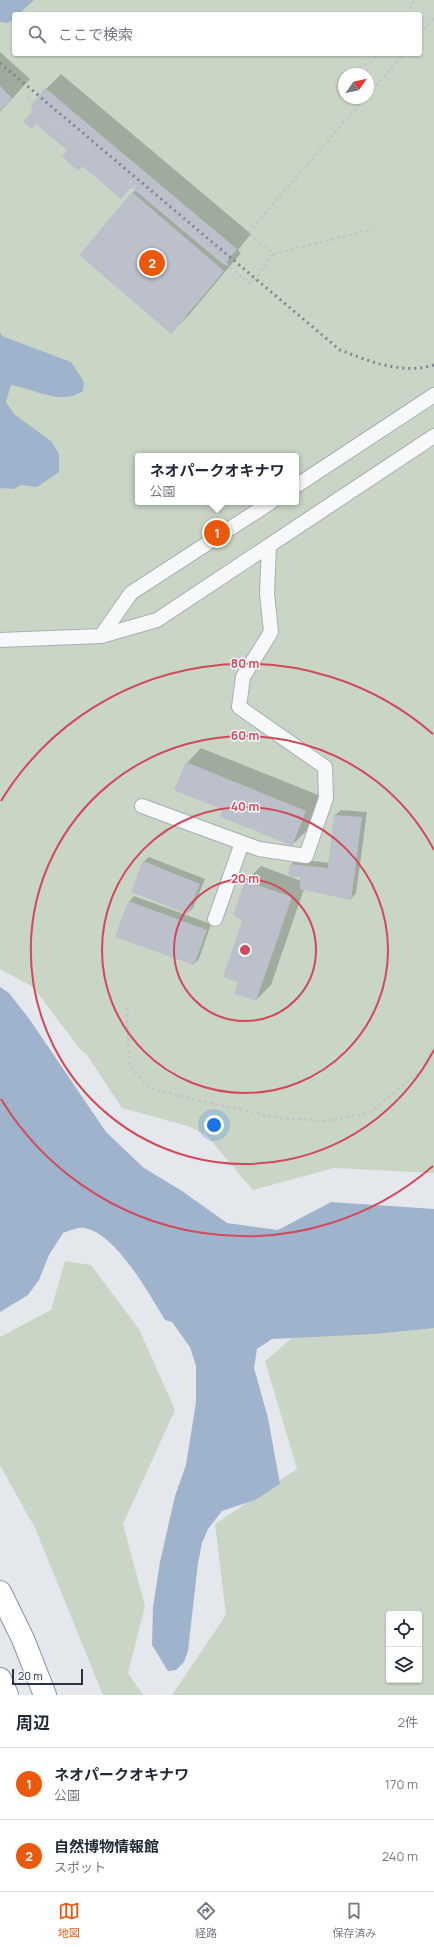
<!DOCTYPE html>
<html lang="ja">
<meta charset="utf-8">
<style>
body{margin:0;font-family:Manrope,"Noto Sans JP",sans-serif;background:#f6f6f7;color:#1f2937}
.controls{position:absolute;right:12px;bottom:12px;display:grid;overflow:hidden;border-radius:4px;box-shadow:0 1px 3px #0004}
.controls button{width:36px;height:36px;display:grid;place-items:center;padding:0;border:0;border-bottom:1px solid #e0e1e3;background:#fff;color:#1f2937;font:20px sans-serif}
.compass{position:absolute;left:338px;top:68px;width:36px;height:36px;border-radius:50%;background:#fff;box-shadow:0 1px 3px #0004;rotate:56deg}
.scale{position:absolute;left:12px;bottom:10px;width:71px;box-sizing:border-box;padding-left:4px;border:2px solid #2b3445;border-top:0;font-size:11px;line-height:14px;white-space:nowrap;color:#2b3445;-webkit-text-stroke:3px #f4f6f9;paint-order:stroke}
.you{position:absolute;left:214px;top:1125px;width:14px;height:14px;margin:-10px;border:3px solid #fff;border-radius:50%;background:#1a73e8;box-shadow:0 0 0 6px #1a73e833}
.badge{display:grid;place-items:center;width:26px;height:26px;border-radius:50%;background:#ea580c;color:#fff;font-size:13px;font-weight:700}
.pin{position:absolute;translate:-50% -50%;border:2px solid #fff;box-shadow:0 1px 4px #0006}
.popup{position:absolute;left:135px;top:453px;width:164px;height:52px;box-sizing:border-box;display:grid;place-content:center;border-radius:4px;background:#fff;filter:drop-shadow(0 1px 3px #0005);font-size:13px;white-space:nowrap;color:#747a83}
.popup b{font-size:15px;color:#1f2937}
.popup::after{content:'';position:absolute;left:50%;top:100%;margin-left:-8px;border:8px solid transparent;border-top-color:#fff}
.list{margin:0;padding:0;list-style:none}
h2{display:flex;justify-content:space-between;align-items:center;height:52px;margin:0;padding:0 16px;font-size:17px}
h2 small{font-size:13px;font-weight:400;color:#747a83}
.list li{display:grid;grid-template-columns:26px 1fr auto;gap:12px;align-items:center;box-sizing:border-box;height:72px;padding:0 16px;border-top:1px solid #e0e1e3}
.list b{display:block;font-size:15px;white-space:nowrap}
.list p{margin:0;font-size:13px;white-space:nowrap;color:#747a83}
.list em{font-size:13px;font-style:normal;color:#747a83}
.icon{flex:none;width:22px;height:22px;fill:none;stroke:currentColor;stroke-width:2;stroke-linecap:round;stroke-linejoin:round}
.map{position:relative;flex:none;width:434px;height:1695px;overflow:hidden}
.search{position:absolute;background:#fff;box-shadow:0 1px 3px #0004;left:12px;right:12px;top:12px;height:44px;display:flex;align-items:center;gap:10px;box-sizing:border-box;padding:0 14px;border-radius:4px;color:#747a83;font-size:15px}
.sheet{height:196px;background:#fff}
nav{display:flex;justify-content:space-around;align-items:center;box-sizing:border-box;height:56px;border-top:1px solid #e0e1e3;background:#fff;font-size:11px;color:#747a83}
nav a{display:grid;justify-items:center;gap:2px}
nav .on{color:#ea580c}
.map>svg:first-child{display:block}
</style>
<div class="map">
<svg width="434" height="1695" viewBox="0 0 434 1695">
<rect width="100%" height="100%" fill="#e4e7ec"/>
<path fill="#c9d6c5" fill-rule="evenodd" d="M0,0H434V1173L334,1168L253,1190L206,1135L188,1126L122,1108L87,1055L80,1049L33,987L0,969ZM14,14H420V54H14ZM344,74H368V98H344ZM138,456H296V502H138Z
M65,1261L91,1265L139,1329L175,1410L123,1524L145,1606L128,1673L143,1695H103L35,1528L0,1465V1337L51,1310Z
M312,1321L434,1328V1695H172L226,1615L215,1524L297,1469L265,1361ZM389,1614H419V1680H389Z"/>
<path fill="#9fb4cc" d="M0,0H34L19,14H14V18L8,23L0,22Z
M0,332L2,336L71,362L84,382L83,391C62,406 34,389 11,385L6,402L14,414L51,441L59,454V472L37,487L21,485L14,489L0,488Z
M0,987L9,993L30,1020L106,1132L144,1168L182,1191L227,1223L278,1230L331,1202L434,1209V1328L374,1334L272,1339L257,1349L254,1368L268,1418L280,1484L255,1500L222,1511L208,1529L202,1543L198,1563L188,1651L184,1662L176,1670L168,1671L152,1645L153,1607L160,1562L175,1496L186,1465L196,1402V1366L190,1347L172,1322L165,1320C149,1294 116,1233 84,1228C78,1227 69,1231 63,1233L49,1255L39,1280L28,1295L0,1312Z"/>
<path fill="#0003" d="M0,52L30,79L0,112Z
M61,74L251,234L238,250L241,253L189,315L171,333L132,193L136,190L132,186L121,197L83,165L78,170L69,150L35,110L46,89Z
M201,748L321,796L307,830L292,845L187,763Z
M341,810L367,812L356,893L351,899L304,889L271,985L256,1000L239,981L246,881L261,866L301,881V876L291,865L296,859L330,863L335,815Z
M149,857L205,879L193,908L188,913L143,862Z
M134,896L211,924L199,959L194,964L129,902Z"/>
<path fill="#bbc0ca" d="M0,86L12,98L0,111Z
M45,88L237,249L224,265L131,187L121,199L82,166L78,171L62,157L67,150L36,124L32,129L23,122L33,110L30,107Z
M132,192L224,271L171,334L79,255Z
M186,762L306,811L292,846L221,817V809L174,790Z
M334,815L362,817L351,900L300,889V877H288L290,864L328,868Z
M143,861L200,884L188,914L131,892Z
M245,881L292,897L256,1001L234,994L238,982L223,977L242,921L233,915Z
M128,901L207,930L194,965L115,937Z"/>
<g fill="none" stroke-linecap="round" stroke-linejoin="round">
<defs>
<path id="lane" d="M296,486L434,395
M101,636L131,593L271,502
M0,640L101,636L157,620L434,436
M142,806L259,849L306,856L326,798L325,767L239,707L243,677L271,632L267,593L269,546
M215,919L242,843"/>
<path id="highway" d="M0,1592L23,1639L45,1695
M0,1679L7,1695"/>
</defs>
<use href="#lane" stroke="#a9aeb7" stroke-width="16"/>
<use href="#highway" stroke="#8b94a3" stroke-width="24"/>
<path stroke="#c2c5cb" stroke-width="2.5" stroke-dasharray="3 3" stroke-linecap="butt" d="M407,14L415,0
M420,34L434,18
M342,74L373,61L377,54
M368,95L403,54
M28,97L249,283L256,278L273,254L248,233L365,98
M273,254L373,229
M127,1008L129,1066L150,1088L196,1100L280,1118L327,1121L369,1113L422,1070L434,1045"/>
<use href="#lane" stroke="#f7f8fa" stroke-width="14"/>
<use href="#highway" stroke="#fff" stroke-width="22"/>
<path stroke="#7d8696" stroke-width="3" stroke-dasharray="2 4" stroke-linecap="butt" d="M0,63L340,350C369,361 402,375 434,365"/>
</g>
<g fill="none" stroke="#d1495b" stroke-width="2">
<circle cx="245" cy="950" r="71"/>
<circle cx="245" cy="950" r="143"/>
<path d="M434 1050A214 214 0 1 1 434 850"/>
<path d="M433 1166A286 286 0 0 1 1 1099M1 801A286 286 0 0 1 433 734"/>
</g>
<circle cx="245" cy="950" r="6" fill="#d1495b" stroke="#f4f6f9" stroke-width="2"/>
<g font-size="12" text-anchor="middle" font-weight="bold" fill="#d1495b" stroke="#f4f6f9" stroke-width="3" stroke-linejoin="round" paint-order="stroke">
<text x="245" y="668">80 m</text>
<text x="245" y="740">60 m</text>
<text x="245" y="811">40 m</text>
<text x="245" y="883">20 m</text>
</g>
</svg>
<div class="controls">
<button><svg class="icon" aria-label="locate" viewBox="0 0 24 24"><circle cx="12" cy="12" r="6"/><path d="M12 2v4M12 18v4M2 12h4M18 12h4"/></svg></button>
<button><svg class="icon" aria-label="layers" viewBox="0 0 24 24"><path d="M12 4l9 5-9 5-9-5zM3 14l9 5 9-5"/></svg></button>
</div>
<svg class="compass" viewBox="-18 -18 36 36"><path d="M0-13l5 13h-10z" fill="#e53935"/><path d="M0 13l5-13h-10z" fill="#747a83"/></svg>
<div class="scale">20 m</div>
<div class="you"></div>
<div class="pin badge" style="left:217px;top:533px">1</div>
<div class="popup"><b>ネオパークオキナワ</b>公園</div>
<div class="pin badge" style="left:152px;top:263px">2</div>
<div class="search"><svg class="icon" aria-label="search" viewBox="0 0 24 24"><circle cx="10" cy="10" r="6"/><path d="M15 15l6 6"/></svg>ここで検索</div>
</div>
<section class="sheet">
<h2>周辺<small>2件</small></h2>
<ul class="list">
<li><span class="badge">1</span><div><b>ネオパークオキナワ</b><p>公園</p></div><em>170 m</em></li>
<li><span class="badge">2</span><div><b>自然博物情報館</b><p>スポット</p></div><em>240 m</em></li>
</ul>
</section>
<nav>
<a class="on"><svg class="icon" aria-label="map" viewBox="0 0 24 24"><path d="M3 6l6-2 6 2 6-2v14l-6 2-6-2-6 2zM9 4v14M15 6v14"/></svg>地図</a>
<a><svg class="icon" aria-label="directions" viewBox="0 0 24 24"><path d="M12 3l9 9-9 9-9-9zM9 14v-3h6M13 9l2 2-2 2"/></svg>経路</a>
<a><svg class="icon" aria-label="saved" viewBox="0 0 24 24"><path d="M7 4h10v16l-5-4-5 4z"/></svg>保存済み</a>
</nav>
